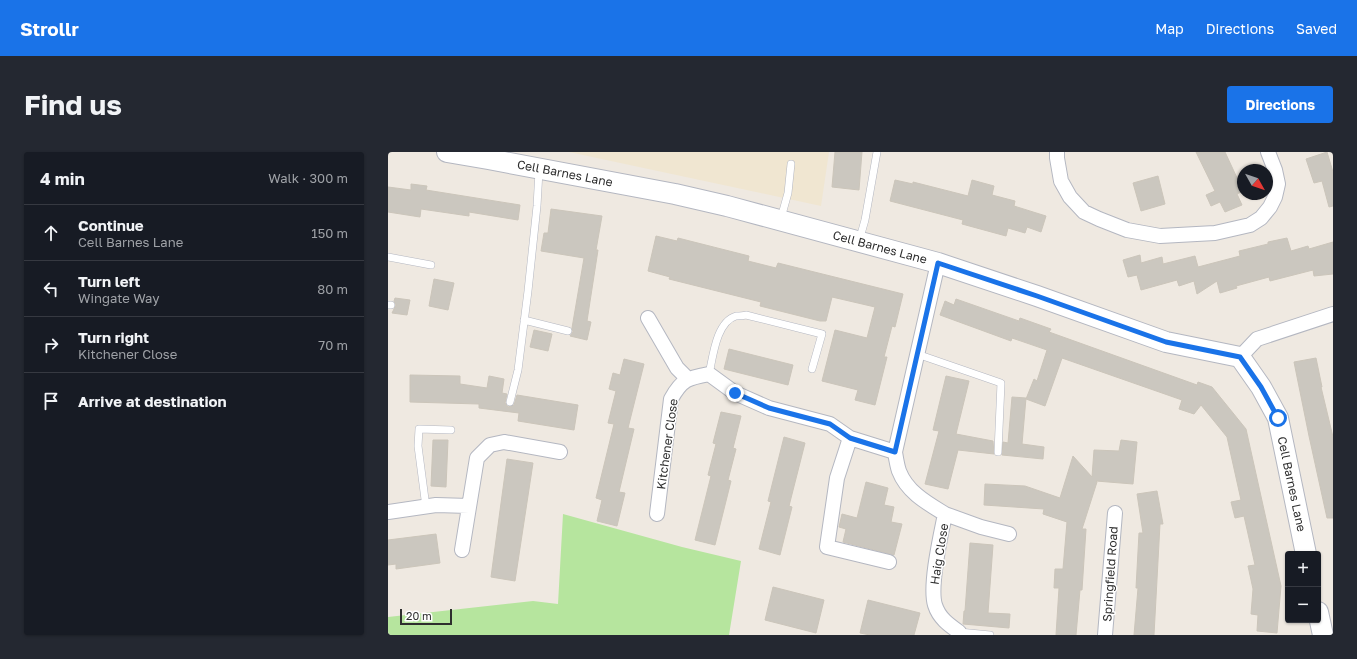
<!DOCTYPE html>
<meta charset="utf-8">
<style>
body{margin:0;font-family:"Golos Text",sans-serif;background:#242831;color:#f1f3f6}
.controls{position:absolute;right:12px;bottom:12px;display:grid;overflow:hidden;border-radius:4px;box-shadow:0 1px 3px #0004}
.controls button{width:36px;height:36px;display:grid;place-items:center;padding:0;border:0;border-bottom:1px solid #363941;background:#171b24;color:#f1f3f6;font:20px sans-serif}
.compass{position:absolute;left:849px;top:12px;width:36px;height:36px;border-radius:50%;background:#171b24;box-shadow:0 1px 3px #0004;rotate:130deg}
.scale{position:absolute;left:12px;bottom:10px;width:52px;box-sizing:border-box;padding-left:4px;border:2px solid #2e2e2e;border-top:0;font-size:11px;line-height:14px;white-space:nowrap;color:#2e2e2e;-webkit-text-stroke:3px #fff;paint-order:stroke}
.stop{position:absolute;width:12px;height:12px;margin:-9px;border:3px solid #1a73e8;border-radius:50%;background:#fff}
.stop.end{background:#1a73e8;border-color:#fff;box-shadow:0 1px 4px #0008}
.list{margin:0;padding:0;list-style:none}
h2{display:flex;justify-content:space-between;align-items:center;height:52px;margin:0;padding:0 16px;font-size:17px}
h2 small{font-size:13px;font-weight:400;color:#9ea1a6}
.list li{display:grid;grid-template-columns:26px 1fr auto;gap:12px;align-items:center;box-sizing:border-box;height:56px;padding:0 16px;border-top:1px solid #363941}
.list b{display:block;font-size:15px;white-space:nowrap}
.list p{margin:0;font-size:13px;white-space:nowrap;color:#9ea1a6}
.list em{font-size:13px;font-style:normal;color:#9ea1a6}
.icon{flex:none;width:22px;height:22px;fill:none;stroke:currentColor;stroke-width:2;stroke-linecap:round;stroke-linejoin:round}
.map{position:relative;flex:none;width:945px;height:483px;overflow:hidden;border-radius:4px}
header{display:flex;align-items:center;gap:24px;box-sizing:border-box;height:56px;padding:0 20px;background:#1a73e8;color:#fff}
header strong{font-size:19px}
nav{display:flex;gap:22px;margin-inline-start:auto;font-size:14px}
.intro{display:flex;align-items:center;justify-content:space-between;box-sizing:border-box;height:96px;padding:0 24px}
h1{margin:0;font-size:28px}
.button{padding:10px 18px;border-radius:4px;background:#1a73e8;color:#fff;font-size:14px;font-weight:700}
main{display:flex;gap:24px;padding:0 24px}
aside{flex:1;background:#171b24;border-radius:4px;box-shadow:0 1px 3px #0004}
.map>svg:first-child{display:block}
</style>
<header>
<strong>Strollr</strong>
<nav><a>Map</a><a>Directions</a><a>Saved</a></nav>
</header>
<div class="intro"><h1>Find us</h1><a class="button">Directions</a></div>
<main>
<aside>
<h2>4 min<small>Walk · 300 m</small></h2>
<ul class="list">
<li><svg class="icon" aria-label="ahead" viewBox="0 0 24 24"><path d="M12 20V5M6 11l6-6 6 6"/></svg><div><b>Continue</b><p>Cell Barnes Lane</p></div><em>150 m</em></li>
<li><svg class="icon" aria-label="left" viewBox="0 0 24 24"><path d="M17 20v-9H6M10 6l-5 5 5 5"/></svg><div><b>Turn left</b><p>Wingate Way</p></div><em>80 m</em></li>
<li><svg class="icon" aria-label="right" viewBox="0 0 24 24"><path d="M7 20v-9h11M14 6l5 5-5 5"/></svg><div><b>Turn right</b><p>Kitchener Close</p></div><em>70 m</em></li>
<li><svg class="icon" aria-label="arrive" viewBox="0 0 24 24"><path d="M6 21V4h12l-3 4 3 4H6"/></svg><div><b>Arrive at destination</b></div></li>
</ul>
</aside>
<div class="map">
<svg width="945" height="483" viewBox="0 0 945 483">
<rect width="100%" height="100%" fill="#efe9e1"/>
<path fill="#f0e6d1" d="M181,0H441L433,54Z"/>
<path fill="#b6e59e" d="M175,362L294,395L353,409L341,483H0V465L145,449L170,452Z"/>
<path fill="#cbc7bf" stroke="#cbc5ba" d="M447,0H474L471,38L444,35Z
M808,0H837L850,28L855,25V39L849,42L854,53L837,60L832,50L823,54L818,43L827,39Z
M939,0L945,20V54L941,55L934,29L926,31L918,7Z
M770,24L777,52L753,59L745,31Z
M507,28L525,32V30L580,44L584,28L606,34L604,43L627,49L626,54L658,64L653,80L639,75L637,81L620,76L618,84L574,72L575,68L502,49Z
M23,32L39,34L38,38L132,53L130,68L81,60V64L33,57L32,65L0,60V35L23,38Z
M163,57L214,64L208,98H210L199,169L203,170L199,188L182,184L185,180L184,176L196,106L153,99L156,81H160Z
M268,84L289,89L290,86L361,104L360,109L388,116L390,111L515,142L507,175L504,174L496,205H499L487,253L467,248L470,238L434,229L447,178L479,186L487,155L444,145L438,169H432L372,154L373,150L281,127L282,125L260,119Z
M899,86L903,99L920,94L921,97L945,90V122L926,124L925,118L882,129L881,125L848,134L849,136L832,141L829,129L809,142L806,129L791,134L789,128L753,138L749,123L740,125L735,108L752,103L753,111L774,105L775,112L807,104L810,115L852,104L851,99L880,92V90Z
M46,127L66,131L60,158L41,154Z
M7,146L22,148L19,163L4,161L8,153L6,149Z
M568,147L631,169L632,166L663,177L661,180L809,233L810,230L824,235L858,277L893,434L889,481L869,479L870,463L863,462L865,437L860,414L867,413L856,364L847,366L843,350L853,348L839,285L813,253L806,262L791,257L794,248L674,206L657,254L638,247L646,227L649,229L659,198L624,186L623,189L552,163L557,149L566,153Z
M146,178L164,182L160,199L142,195Z
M341,197L405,213L400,233L336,217Z
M928,206L934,235H933L945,285V366H939L921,284L906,210Z
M236,207L256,212L240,276L246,277L231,340L237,341L229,374L209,369L214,348L208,346L226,272L220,271L228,239L221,237L225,221L232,223Z
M22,223L72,224V232L99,236L101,224L116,227L114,241L119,242L117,251L120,255L126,253L129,243L190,253L186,278L130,269L131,261L91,256V252L22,250Z
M558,224L581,229L568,282L605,289L606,302L570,298L560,337L537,332L551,279L545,278Z
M624,245L638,246L634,292L656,295L655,307L614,303L615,290L620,291Z
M333,260L353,264L345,296L348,297L340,328L343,329L327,393L307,388L323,324L320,323L328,292L325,291Z
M396,285L417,291L401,354L404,355L392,403L371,397L383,350L380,349Z
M45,288H60L58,335L43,334Z
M733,288L749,290L745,332L708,329L709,330L694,377H698L694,438H692L688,483H668L671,436H666L667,417H675L679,370L655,362L656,357L596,353L597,332L637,334L672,346L685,304L704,325L706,298L731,299Z
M119,307L145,311L127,429L103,425Z
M478,330L500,336L496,353L506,355L503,370L514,372L506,403L455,390L458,377L451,375L454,362L469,366Z
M769,339L775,372H772L766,483H746L750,436H748L751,381H755L749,342Z
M48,382L52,411L8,417V412L0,413V388Z
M582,391L605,393L600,461L622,462L621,476L575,472L576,459H577Z
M385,435L436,448L428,481L377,468Z
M480,448L532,461L526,483H482L472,481Z"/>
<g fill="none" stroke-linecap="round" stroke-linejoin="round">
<defs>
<path id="lane" d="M393,66L400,41L403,12
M471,89L477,68L489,0
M0,105L43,113
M0,153H3
M136,168L180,179
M529,202L613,231L610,300
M321,222C325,205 328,170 348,164C351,164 355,164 358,163L434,182L424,217
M122,250L130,218L140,139L149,54L151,19
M38,355L30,294L31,277L63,278
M571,480L602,483"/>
<path id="street" d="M669,0V6L673,29L682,45L696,60L711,67L739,78L772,84L827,81L862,73L873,66L882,55L887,45L890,32L887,18L880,0
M550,111L507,300C508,306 509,313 511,319C519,340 539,351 557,362C553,382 541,434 547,453C551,466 561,473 571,480
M260,166L289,216L300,227
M852,205L869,187L945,162
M462,286L449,326L439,395L501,410
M0,360L48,353L81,354
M269,362L283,247C294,227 300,226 321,222L347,241L381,256L442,272L462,286L507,300
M557,362L593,375L621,382
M74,398L89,306L102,293L116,290L172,300
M717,483L727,361"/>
<path id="secondary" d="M59,0L100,7L287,42L339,54L550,111L649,144L778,190L852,205L873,235L890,266L918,402
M930,460L935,483"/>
</defs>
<use href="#lane" stroke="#b4b7c1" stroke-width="8"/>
<use href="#street" stroke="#b4b7c1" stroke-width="16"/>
<use href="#secondary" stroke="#b4b7c1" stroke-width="22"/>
<use href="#lane" stroke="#fff" stroke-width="7"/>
<use href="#street" stroke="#fff" stroke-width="14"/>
<use href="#secondary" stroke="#fff" stroke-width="20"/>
</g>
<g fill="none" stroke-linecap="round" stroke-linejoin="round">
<path stroke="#1a73e8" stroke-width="5" d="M347,241L381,256L442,272L462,286L507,300L550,111L649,144L778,190L852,205L873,235L890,266"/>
</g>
<g text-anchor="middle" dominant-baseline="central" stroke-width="3" stroke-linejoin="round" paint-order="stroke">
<g font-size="12" fill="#2e2e2e" stroke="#fff">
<text transform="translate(177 21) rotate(11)">Cell Barnes Lane</text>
<text transform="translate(492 95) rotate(15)">Cell Barnes Lane</text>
<text transform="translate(279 292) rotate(-82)">Kitchener Close</text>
<text transform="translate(904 332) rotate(78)">Cell Barnes Lane</text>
<text transform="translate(551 402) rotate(-81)">Haig Close</text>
<text transform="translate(722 422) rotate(-86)">Springfield Road</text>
</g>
</g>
</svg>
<div class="controls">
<button>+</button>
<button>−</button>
</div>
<svg class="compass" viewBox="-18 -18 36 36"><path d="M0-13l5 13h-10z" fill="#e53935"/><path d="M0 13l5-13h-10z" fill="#9ea1a6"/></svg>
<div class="scale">20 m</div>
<div class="stop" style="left:890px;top:266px"></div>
<div class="stop end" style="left:347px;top:241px"></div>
</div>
</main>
